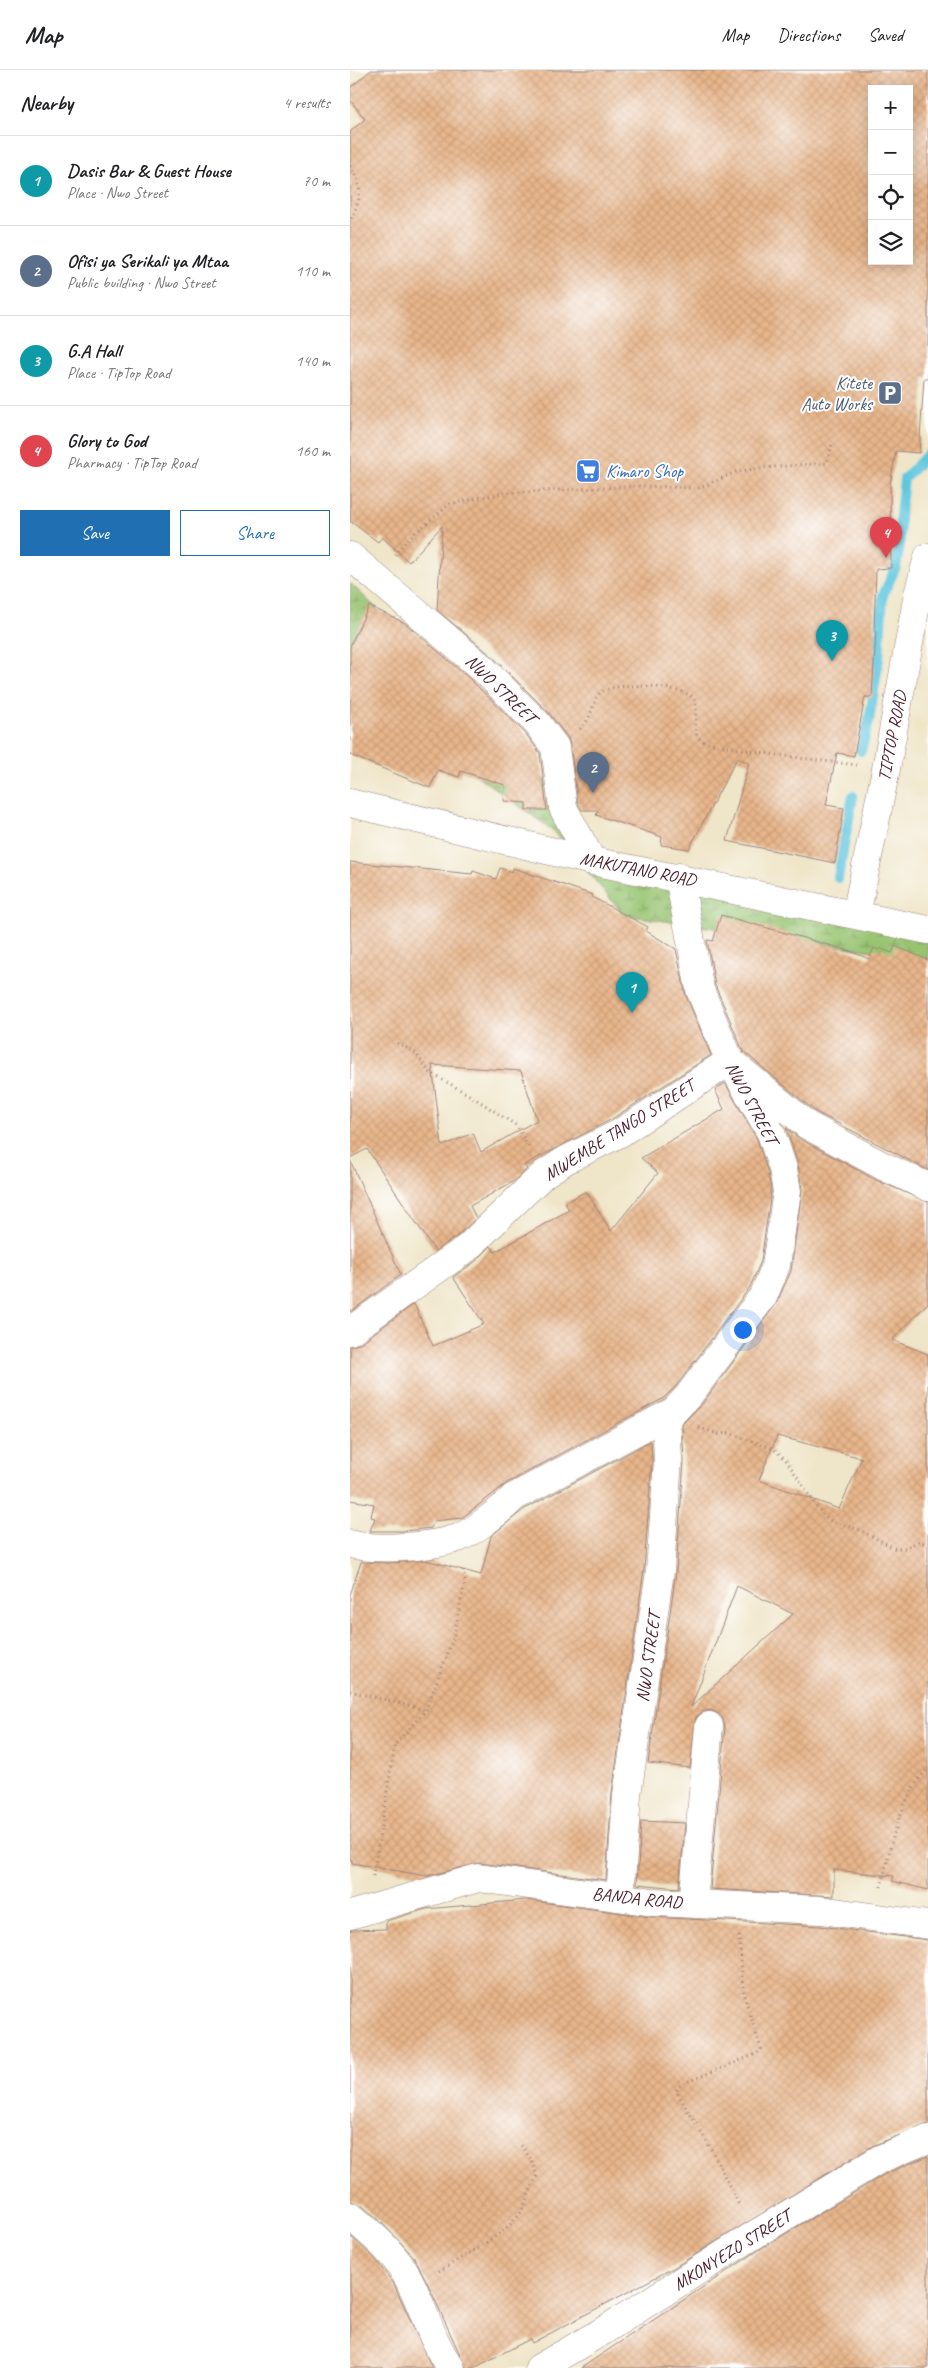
<!DOCTYPE html>
<meta charset="utf-8">
<style>
body{margin:0;font-family:Caveat,sans-serif;background:#f6f6f6;color:#202124}
.controls{position:absolute;right:15px;top:15px;display:grid;overflow:hidden;border-radius:0px;box-shadow:0 2px 12px #0003}
.controls button{width:45px;height:45px;display:grid;place-items:center;padding:0;border:0;border-bottom:1px solid #e0e0e0;background:#fff;color:#202124;font:25px sans-serif}
.you{position:absolute;left:392px;top:1259px;width:18px;height:18px;margin:-12px;border:4px solid #fff;border-radius:50%;background:#1a73e8;box-shadow:0 0 0 8px #1a73e833}
.badge{display:grid;place-items:center;width:32px;height:32px;border-radius:50%;background:#1f6fb2;color:#fff;font-size:16px;font-weight:700}
.pin{position:absolute;translate:-50% -41px;filter:drop-shadow(0 1px 2px #0008)}
.pin::after{content:'';position:absolute;top:26px;width:18px;height:15px;background:inherit;clip-path:polygon(0 0,100% 0,50% 100%)}
.list{margin:0;padding:0;list-style:none}
h2{display:flex;justify-content:space-between;align-items:center;height:65px;margin:0;padding:0 20px;font-size:21px}
h2 small{font-size:16px;font-weight:400;color:#757577}
.list li{display:grid;grid-template-columns:32px 1fr auto;gap:15px;align-items:center;box-sizing:border-box;height:90px;padding:0 20px;border-top:1px solid #e0e0e0}
.list b{display:block;font-size:19px;white-space:nowrap}
.list p{margin:0;font-size:16px;white-space:nowrap;color:#757577}
.list em{font-size:16px;font-style:normal;color:#757577}
.actions{display:flex;gap:10px;padding:15px 20px}
.actions a{flex:1;padding:11px 0;border:1px solid #1f6fb2;border-radius:0px;text-align:center;font-size:18px;color:#1f6fb2}
.actions .main{background:#1f6fb2;color:#fff}
.icon{flex:none;width:28px;height:28px;fill:none;stroke:currentColor;stroke-width:2;stroke-linecap:round;stroke-linejoin:round}
.map{position:relative;flex:none;width:578px;height:2298px;overflow:hidden}
header{display:flex;align-items:center;gap:30px;box-sizing:border-box;height:70px;padding:0 25px;background:#fff;border-bottom:1px solid #e0e0e0}
header strong{font-size:24px}
nav{display:flex;gap:28px;margin-inline-start:auto;font-size:18px}
main{display:flex}
aside{flex:1;background:#fff}
.map>svg:first-child{display:block}
</style>
<header>
<strong>Map</strong>
<nav><a>Map</a><a>Directions</a><a>Saved</a></nav>
</header>
<main>
<aside>
<h2>Nearby<small>4 results</small></h2>
<ul class="list">
<li><span class="badge" style="background:#0f9aa8">1</span><div><b>Dasis Bar &amp; Guest House</b><p>Place · Nwo Street</p></div><em>70 m</em></li>
<li><span class="badge" style="background:#5c6f8a">2</span><div><b>Ofisi ya Serikali ya Mtaa</b><p>Public building · Nwo Street</p></div><em>110 m</em></li>
<li><span class="badge" style="background:#0f9aa8">3</span><div><b>G.A Hall</b><p>Place · TipTop Road</p></div><em>140 m</em></li>
<li><span class="badge" style="background:#e0444e">4</span><div><b>Glory to God</b><p>Pharmacy · TipTop Road</p></div><em>160 m</em></li>
</ul>
<div class="actions"><a class="main">Save</a><a>Share</a></div>
</aside>
<div class="map">
<svg width="578" height="2298" viewBox="0 0 578 2298">
<defs>
<pattern id="wetland-marsh" width="20" height="14" patternUnits="userSpaceOnUse" patternTransform="scale(1.25)"><rect width="20" height="14" fill="#98c471"/><path d="M1 5h8M5 5V1M11 12h8M15 12V8" fill="none" stroke="#7e9f5d"/></pattern>
<pattern id="building-cross-hatch" width="8" height="8" patternUnits="userSpaceOnUse" patternTransform="scale(1.25)"><rect width="8" height="8" fill="#e8b68b"/><path d="M0 0l8 8M0 8l8-8" fill="none" stroke="#c89c78"/></pattern>
</defs>
<rect width="100%" height="100%" fill="#fff"/>
<filter id="ink" filterUnits="userSpaceOnUse"><feTurbulence type="fractalNoise" baseFrequency=".02" numOctaves="2"/><feDisplacementMap in="SourceGraphic" scale="10" xChannelSelector="R" yChannelSelector="G"/><feConvolveMatrix kernelMatrix="1 2 1 2 8 2 1 2 1" color-interpolation-filters="sRGB"/></filter>
<filter id="wash" filterUnits="userSpaceOnUse"><feTurbulence type="fractalNoise" baseFrequency=".0096" numOctaves="4" result="noise"/><feDisplacementMap in="SourceGraphic" scale="20" xChannelSelector="R" yChannelSelector="G"/><feGaussianBlur stdDeviation="1.12" result="paint"/><feColorMatrix in="noise" values="0 0 0 0 0 0 0 0 0 0 0 0 0 0 0 0 0 1.4 0 .05"/><feComposite in="paint" operator="in"/></filter>
<g filter="url(#wash)">
<rect width="100%" height="100%" fill="#efe5c8"/>
<path fill="url(#wetland-marsh)" stroke="#71724e" d="M0,513L184,690L214,751L232,781L578,862V889L274,845L204,761L0,614Z"/>
<g fill="none" stroke-linecap="round" stroke-linejoin="round">
<path stroke="#61c6de" stroke-width="10" d="M511,681L519,651L529,588L533,525L546,497L550,474V445L554,409L578,384
M488,808L503,726"/>
</g>
<g id="blocks">
<path fill="url(#building-cross-hatch)" fill-rule="evenodd" d="M21,0H578V308H574L569,383L546,381L540,414L541,498L526,499L524,561H526L522,627H515L504,686L487,683L476,735L494,738L485,793L377,771L399,693L387,688L339,779L311,775L312,767L246,745L248,740H232L228,733L220,675L218,668L198,642L143,587L87,540L92,456L59,492L32,467L28,472L0,451V62L15,49L0,30V18ZM522,19H559V191H522Z
M19,536L55,553L121,610L175,663L190,683L197,740H176V733L154,731L155,715L111,701L109,707L88,700L80,718L0,685V576Z
M0,792L122,804L123,801L146,809L150,798L162,802L163,798L243,825L242,827L298,857L296,861L326,879L336,926L361,985L262,1049L174,1095L177,1099L164,1111L120,1136L126,1148L107,1166L85,1181L17,1079L0,1088ZM82,995L171,1001L187,1050L131,1082L123,1063L92,1076Z
M371,845L500,881L519,889L524,878L529,880L530,878L542,883L545,876L578,890V1100L466,1042L393,981L365,915L357,870L363,871Z
M375,1013L407,1069L418,1103L421,1121L411,1191L400,1217L327,1315L314,1328L157,1413L112,1448L84,1451L81,1458L53,1461H20L25,1448L21,1447L24,1434L0,1430V1276L9,1274L64,1234L83,1276L134,1254L103,1207L126,1191L141,1176L145,1182L219,1140L215,1133L236,1121L261,1161L308,1103L291,1088L374,1039L365,1020Z
M436,1058L450,1069L526,1110L578,1132V1233L542,1270L578,1284V1820L542,1811L544,1806L484,1800V1826L360,1819L375,1657L373,1649L368,1643L360,1640L352,1642L346,1647L340,1698L298,1693L326,1502L334,1391L332,1354L352,1334L426,1234L441,1201L452,1119L448,1094ZM427,1366L512,1388L489,1439L409,1410ZM387,1516L443,1544L341,1637Z
M0,1090L51,1205L0,1242Z
M301,1371L302,1390L294,1499L262,1723L256,1810L130,1793L77,1806L2,1793V1790H0V1525L11,1492L39,1493L76,1490L131,1505L141,1466L173,1440Z
M291,1751L335,1753L329,1818L287,1814Z
M176,1830L301,1847L470,1856L578,1870V2054L522,2076L323,2198L182,2273L180,2269L124,2298H116L77,2212L64,2187L29,2150L10,2134L0,2131V1860L36,1859V1851L76,1839Z
M578,2086V2298H231L412,2178L537,2103Z
M0,2166L25,2189L44,2214L82,2298H0Z"/>
</g>
</g>
<g filter="url(#ink)">
<use href="#blocks" fill-opacity="0" stroke="#9c827a" stroke-width="1"/>
<g fill="none" stroke-linecap="round" stroke-linejoin="round">
<defs>
<path id="minor" d="M0,486L132,598L187,653L205,677L213,738L242,791
M0,733L242,791L578,860
M506,845L536,699L568,524L578,487
M0,1261L117,1178L194,1104L216,1090L270,1063L380,991L457,1055L533,1096L578,1117
M0,1474C27,1481 81,1477 108,1468C125,1461 151,1440 164,1427L324,1341L339,1325L414,1225L426,1195L437,1121L433,1099L421,1063L380,991L350,920L329,807
M270,1827L277,1725L310,1501L318,1390L316,1346
M343,1834L359,1656
M0,1845L128,1808L303,1832L471,1840L578,1855
M0,2146C25,2167 50,2187 63,2218C76,2245 83,2274 101,2298
M189,2298L253,2261L404,2165L530,2089L578,2069"/>
</defs>
<use href="#minor" stroke="#9c827a" stroke-width="29"/>
<path stroke="#9c827a" stroke-width="3" stroke-dasharray="1 4" stroke-linecap="butt" d="M0,96C14,118 11,129 0,151
M45,485L60,467L100,434L153,423L289,416L349,418L386,402L410,398L477,393L482,374
M230,659C233,655 237,652 239,647C243,640 244,629 250,623C261,611 336,615 344,629C350,641 340,661 350,669C357,675 371,675 380,677C422,685 465,690 507,695
M47,973L66,983L79,1002L121,1026L167,1056L179,1078
M349,1358L369,1364L379,1363L424,1379L436,1390L472,1444L481,1451L510,1460L544,1478H555L568,1472L578,1474
M0,1621L76,1640
M23,1806L45,1674L76,1640L103,1569L115,1512L113,1498
M531,1817C541,1776 548,1731 578,1698
M389,1866L394,1925L411,1979L406,1984L337,2012L328,2017L326,2021L360,2077L390,2137
M89,2201C111,2188 158,2163 171,2142C177,2131 180,2118 187,2106L182,2091L171,2075"/>
<use href="#minor" stroke="#fff" stroke-width="28"/>
</g>
</g>
<defs>
<symbol id="parking-square" viewBox="-11 -11 22 22"><rect x="-9" y="-9" width="18" height="18" rx="4" fill="#5c6f8a" stroke="#fff"/><path d="M-3.5-5.5H1a3.5 3.5 0 0 1 0 7H-1V5.5H-3.5ZM-1-3.4V-.6H.8a1.4 1.4 0 0 0 0-2.8Z" fill="#fff"/></symbol>
<symbol id="supermarket-square" viewBox="-11 -11 22 22"><rect x="-9" y="-9" width="18" height="18" rx="4" fill="#3f7fe0" stroke="#fff"/><path d="M-6-5.5h2.5l.6 2H6L4.5 2H-2.5L-4.4-4H-6ZM-1.5 3.2a1.3 1.3 0 1 0 .1 0ZM3 3.2a1.3 1.3 0 1 0 .1 0Z" fill="#fff"/></symbol>
</defs>
<g fill-rule="evenodd">
<use href="#parking-square" x="526" y="309" width="28" height="28"/>
<use href="#supermarket-square" x="224" y="387" width="28" height="28"/>
</g>
<g text-anchor="middle" dominant-baseline="central" stroke-width="4" stroke-linejoin="round" paint-order="stroke">
<g font-size="18" fill="#4e5e75" stroke="#fff" text-anchor="end">
<text x="522" y="313">Kitete<tspan x="522" dy="21">Auto Works</tspan></text>
</g>
<g font-size="18" fill="#366cbe" stroke="#fff" text-anchor="start">
<text x="256" y="401">Kimaro Shop</text>
</g>
<g font-size="18" fill="#4a1f2b" stroke="#fff">
<text transform="translate(151 619) rotate(44)">NWO STREET</text>
<text transform="translate(542 666) rotate(-79)">TIPTOP ROAD</text>
<text transform="translate(288 799) rotate(11)">MAKUTANO ROAD</text>
<text transform="translate(402 1033) rotate(62)">NWO STREET</text>
<text transform="translate(269 1060) rotate(-32)">MWEMBE TANGO STREET</text>
<text transform="translate(298 1587) rotate(-82)">NWO STREET</text>
<text transform="translate(287 1828) rotate(6)">BANDA ROAD</text>
<text transform="translate(382 2180) rotate(-32)">MKONYEZO STREET</text>
</g>
</g>
</svg>
<div class="controls">
<button>+</button>
<button>−</button>
<button><svg class="icon" aria-label="locate" viewBox="0 0 24 24"><circle cx="12" cy="12" r="6"/><path d="M12 2v4M12 18v4M2 12h4M18 12h4"/></svg></button>
<button><svg class="icon" aria-label="layers" viewBox="0 0 24 24"><path d="M12 4l9 5-9 5-9-5zM3 14l9 5 9-5"/></svg></button>
</div>
<div class="you"></div>
<div class="pin badge" style="left:282px;top:943px;background:#0f9aa8">1</div>
<div class="pin badge" style="left:243px;top:723px;background:#5c6f8a">2</div>
<div class="pin badge" style="left:482px;top:591px;background:#0f9aa8">3</div>
<div class="pin badge" style="left:536px;top:488px;background:#e0444e">4</div>
</div>
</main>
